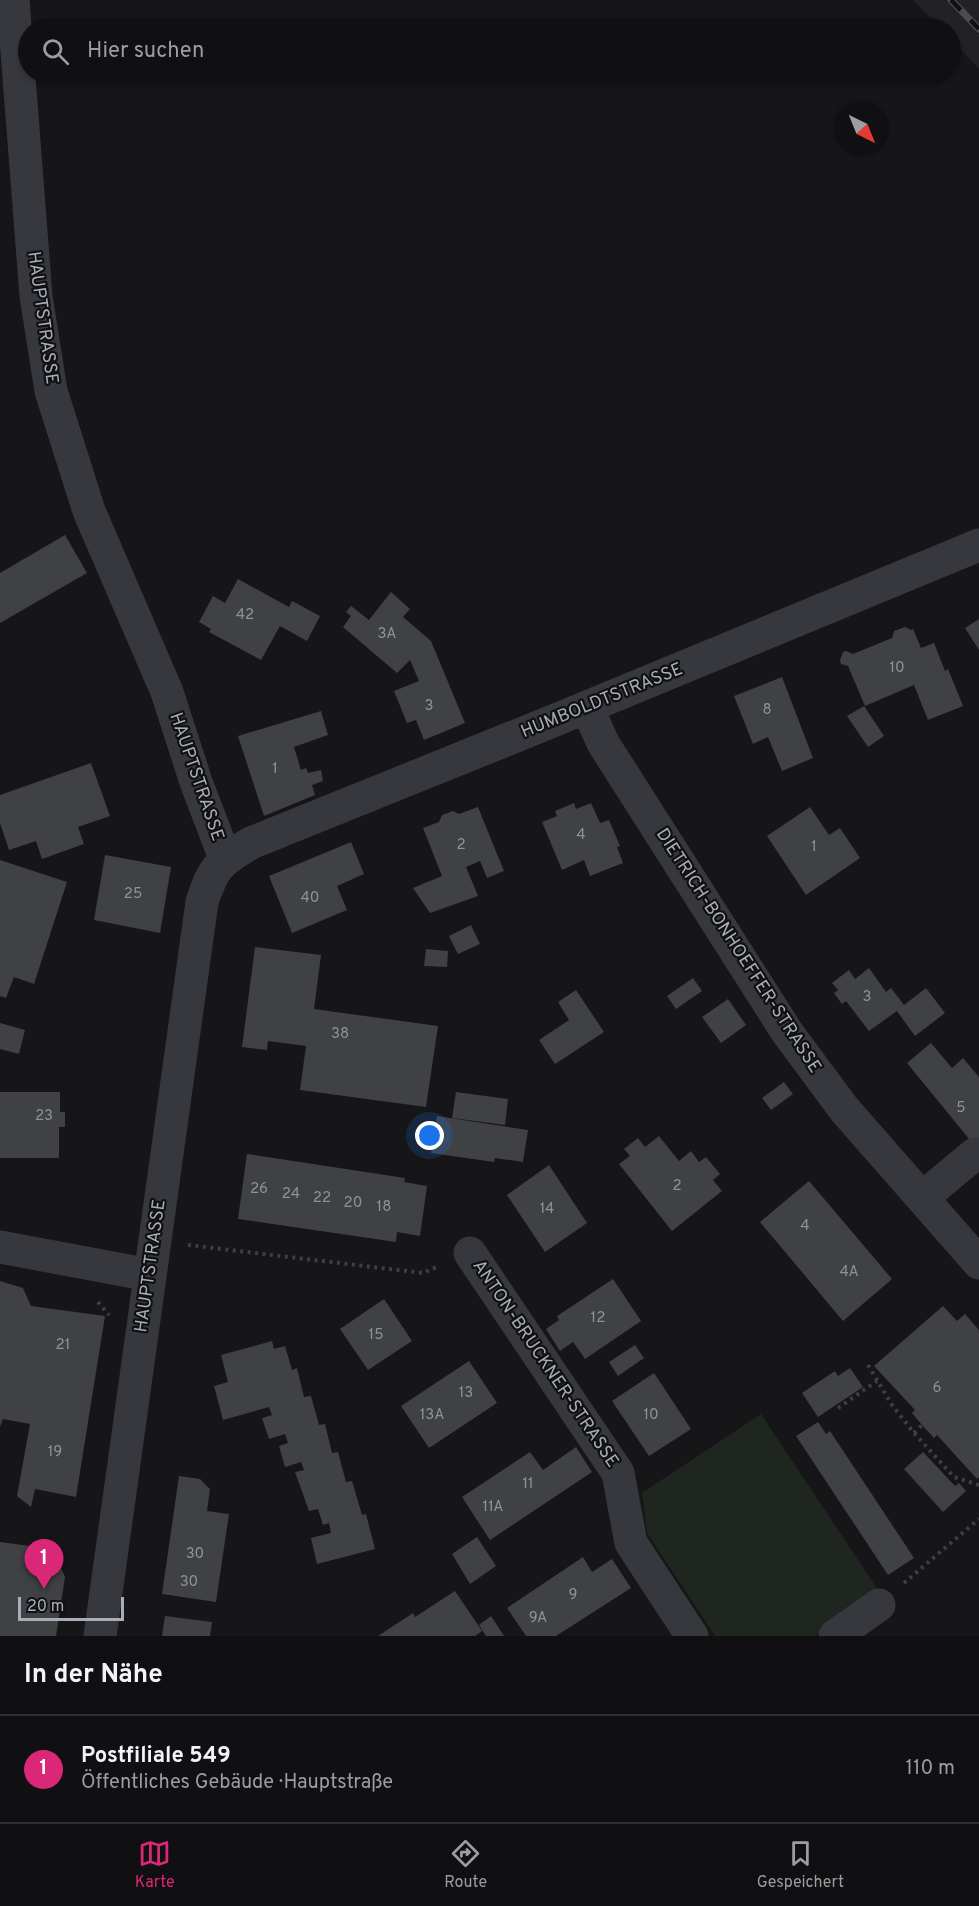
<!DOCTYPE html>
<html lang="de">
<meta charset="utf-8">
<style>
body{margin:0;font-family:Overpass,sans-serif;background:#19191b;color:#f1f3f6}
.compass{position:absolute;left:835px;top:102px;width:54px;height:54px;border-radius:50%;background:#101012;box-shadow:0 2px 4px #0004;rotate:137deg}
.scale{position:absolute;left:18px;bottom:15px;width:106px;box-sizing:border-box;padding-left:6px;border:3px solid #a8adb8;border-top:0;font-size:16px;line-height:21px;white-space:nowrap;color:#a8adb8;-webkit-text-stroke:4px #111113;paint-order:stroke}
.you{position:absolute;left:430px;top:1136px;width:21px;height:21px;margin:-15px;border:4px solid #fff;border-radius:50%;background:#1a73e8;box-shadow:0 0 0 9px #1a73e833}
.badge{display:grid;place-items:center;width:39px;height:39px;border-radius:50%;background:#db2777;color:#fff;font-size:20px;font-weight:700}
.pin{position:absolute;translate:-50% -50px;filter:drop-shadow(0 2px 3px #0008)}
.pin::after{content:'';position:absolute;top:32px;width:21px;height:18px;background:inherit;clip-path:polygon(0 0,100% 0,50% 100%)}
.list{margin:0;padding:0;list-style:none}
h2{display:flex;justify-content:space-between;align-items:center;height:78px;margin:0;padding:0 24px;font-size:26px}
h2 small{font-size:20px;font-weight:400;color:#9c9d9f}
.list li{display:grid;grid-template-columns:39px 1fr auto;gap:18px;align-items:center;box-sizing:border-box;height:108px;padding:0 24px;border-top:2px solid #303032}
.list b{display:block;font-size:22px;white-space:nowrap}
.list p{margin:0;font-size:20px;white-space:nowrap;color:#9c9d9f}
.list em{font-size:20px;font-style:normal;color:#9c9d9f}
.icon{flex:none;width:33px;height:33px;fill:none;stroke:currentColor;stroke-width:2;stroke-linecap:round;stroke-linejoin:round}
.map{position:relative;flex:none;width:979px;height:1636px;overflow:hidden}
.search{position:absolute;background:#101012;box-shadow:0 2px 4px #0004;left:18px;right:18px;top:18px;height:66px;display:flex;align-items:center;gap:15px;box-sizing:border-box;padding:0 21px;border-radius:33px;color:#9c9d9f;font-size:22px}
.sheet{height:186px;background:#101012}
nav{display:flex;justify-content:space-around;align-items:center;box-sizing:border-box;height:84px;border-top:2px solid #303032;background:#101012;font-size:16px;color:#9c9d9f}
nav a{display:grid;justify-items:center;gap:3px}
nav .on{color:#db2777}
.map>svg:first-child{display:block}
</style>
<div class="map">
<svg width="979" height="1636" viewBox="0 0 979 1636">
<rect width="100%" height="100%" fill="#161618"/>
<path fill="#222225" d="M913,0H979V69L951,39L950,28H940Z"/>
<path fill="#1e261f" d="M761,1414L880,1593L815,1636H715L647,1533L642,1493Z"/>
<path fill="#404145" d="M65,535L87,573L0,623V573Z
M238,579L289,607L292,601L320,616L307,641L280,626L261,660L209,632L211,629L199,622L213,596L225,603Z
M391,592L410,609L403,617L431,641L465,723L424,740L416,720L407,723L394,691L419,681L410,660L397,673L343,627L351,616L346,612L351,606L369,620Z
M979,619V650L965,628Z
M905,627L911,630L913,629L921,648L934,643L945,671L948,669L963,706L928,720L914,685L865,706L848,666L841,664L840,660L843,652L846,651L853,654L892,638L894,631Z
M782,677L813,758L782,771L768,737L753,744L734,696Z
M864,706L884,736L868,747L847,716Z
M321,711L328,735L294,747L301,770L306,768L308,773L321,770L323,781L312,785L315,795L264,816L238,736Z
M91,763L110,816L78,827L84,844L42,859L36,841L9,850L0,823V795Z
M574,803L576,809L591,803L600,823L609,820L620,846L617,847L623,863L590,876L584,860L562,870L542,822L557,816L555,811Z
M478,807L504,871L487,878L480,861L466,867L478,896L430,913L413,888L442,876L423,828L439,822L442,815L453,811L459,814Z
M810,807L829,835L840,828L860,858L806,895L767,836Z
M351,842L364,874L337,886L347,910L292,933L269,876Z
M105,855L171,867L160,933L94,920Z
M0,860L67,882L34,984L14,977L6,998L0,996Z
M471,925L480,944L458,954L449,936Z
M255,947L321,955L314,1009L438,1026L426,1107L300,1090L306,1046L268,1041L267,1050L242,1047Z
M426,949L448,951L447,967L424,966Z
M869,968L886,992L891,988L904,1005L926,988L945,1013L915,1036L897,1011L869,1031L846,1001L842,1004L834,993L838,990L832,983L849,970L855,979Z
M693,978L702,991L676,1009L667,996Z
M576,990L604,1032L555,1064L539,1040L569,1020L558,1002Z
M728,999L746,1025L721,1043L702,1017Z
M0,1023L25,1030L19,1054L0,1049Z
M931,1043L952,1068L963,1058L979,1077V1151L907,1063Z
M784,1082L793,1094L771,1110L762,1098Z
M0,1092H60V1112H65V1127H59V1158H0Z
M456,1092L508,1099L505,1125L452,1118Z
M437,1116L528,1130L523,1162L495,1158L494,1162L431,1153Z
M659,1136L679,1161L691,1151L699,1162L706,1157L720,1174L713,1180L722,1191L672,1231L619,1164L630,1156L624,1149L638,1138L645,1147Z
M247,1154L405,1178L404,1182L427,1186L420,1236L397,1232L396,1242L238,1219Z
M549,1165L587,1223L545,1252L507,1195Z
M809,1181L892,1279L843,1321L760,1222Z
M613,1279L641,1321L585,1359L573,1342L560,1351L546,1329L559,1320L557,1316Z
M0,1281L23,1288L31,1306L105,1316L76,1497L35,1489L31,1507L17,1496L30,1424L3,1419L0,1427Z
M384,1299L412,1341L368,1370L340,1329Z
M943,1306L957,1321L965,1314L979,1330V1477L977,1479L937,1435L934,1438L922,1425L912,1413L915,1410L874,1366Z
M272,1341L274,1349L285,1346L292,1370L297,1368L304,1397L311,1396L319,1425L325,1424L332,1453L338,1452L346,1482L352,1481L362,1515L366,1514L375,1549L317,1564L311,1538L331,1533L329,1523L323,1525L318,1509L309,1511L295,1472L304,1470L301,1462L285,1467L279,1446L288,1443L285,1434L269,1439L262,1418L272,1415L269,1407L223,1420L214,1386L228,1382L221,1355Z
M635,1345L644,1358L618,1376L609,1362Z
M469,1361L497,1403L429,1448L401,1406Z
M850,1368L863,1387L818,1417L802,1393L835,1371L838,1376Z
M654,1373L691,1429L649,1456L612,1401Z
M818,1422L826,1434L830,1431L914,1558L888,1575L796,1436Z
M576,1447L592,1472L490,1540L462,1497L530,1452L543,1470Z
M923,1452L955,1486L959,1483L966,1491L943,1512L904,1469Z
M179,1476L200,1479L210,1489L207,1511L229,1514L216,1602L162,1594Z
M477,1537L496,1566L470,1584L452,1554Z
M0,1542L53,1549L65,1577L56,1636H0Z
M583,1557L592,1572L612,1559L631,1588L556,1636H526L507,1608Z
M455,1591L482,1631L475,1636H378L413,1613L415,1617Z
M165,1616L212,1622L210,1636H162Z
M491,1616L504,1636H486L479,1625Z"/>
<g fill="none" stroke-linecap="round" stroke-linejoin="round">
<path stroke="#3d3f44" stroke-width="4" stroke-dasharray="3 4.5" stroke-linecap="butt" d="M188,1245L423,1273L439,1266
M98,1302L109,1315
M868,1365L892,1405L914,1433L954,1477L979,1485
M838,1408L877,1381
M914,1433L922,1425
M904,1583L979,1519"/>
<path stroke="#37383d" stroke-width="33" d="M13,0L36,296L51,391L89,511L167,692L196,782L225,858
M587,707L603,743L787,1032L844,1109L979,1263
M922,1198L975,1154
M0,1247L150,1275
M470,1253L618,1473L631,1543L692,1636
M100,1636L202,902C214,866 219,862 251,843L553,721L979,545
M835,1636L879,1605"/>
<defs>
<path id="rail" d="M951,0L979,29"/>
</defs>
<use href="#rail" stroke="#4a4c52" stroke-width="7"/>
<use href="#rail" stroke="#111113" stroke-width="4.5" stroke-dasharray="14" stroke-linecap="butt"/>
</g>
<g text-anchor="middle" dominant-baseline="central" stroke-width="4.5" stroke-linejoin="round" paint-order="stroke">
<g font-size="15" fill="#8e929b">
<text x="245" y="615">42</text>
<text x="387" y="634">3A</text>
<text x="897" y="668">10</text>
<text x="429" y="706">3</text>
<text x="767" y="710">8</text>
<text x="275" y="769">1</text>
<text x="581" y="835">4</text>
<text x="461" y="845">2</text>
<text x="814" y="847">1</text>
<text x="133" y="894">25</text>
<text x="310" y="898">40</text>
<text x="867" y="997">3</text>
<text x="340" y="1034">38</text>
<text x="961" y="1108">5</text>
<text x="44" y="1116">23</text>
<text x="677" y="1186">2</text>
<text x="259" y="1189">26</text>
<text x="291" y="1194">24</text>
<text x="322" y="1198">22</text>
<text x="353" y="1203">20</text>
<text x="384" y="1207">18</text>
<text x="547" y="1209">14</text>
<text x="805" y="1226">4</text>
<text x="849" y="1272">4A</text>
<text x="598" y="1318">12</text>
<text x="376" y="1335">15</text>
<text x="63" y="1345">21</text>
<text x="937" y="1388">6</text>
<text x="466" y="1393">13</text>
<text x="432" y="1415">13A</text>
<text x="651" y="1415">10</text>
<text x="55" y="1452">19</text>
<text x="528" y="1484">11</text>
<text x="493" y="1507">11A</text>
<text x="195" y="1554">30</text>
<text x="189" y="1582">30</text>
<text x="573" y="1595">9</text>
<text x="538" y="1618">9A</text>
</g>
<g font-size="18" fill="#a8adb8" stroke="#111113">
<text transform="translate(42 318) rotate(82)">HAUPTSTRASSE</text>
<text transform="translate(602 701) rotate(-22)">HUMBOLDTSTRASSE</text>
<text transform="translate(196 777) rotate(71)">HAUPTSTRASSE</text>
<text transform="translate(738 951) rotate(57)">DIETRICH-BONHOEFFER-STRASSE</text>
<text transform="translate(151 1266) rotate(-82)">HAUPTSTRASSE</text>
<text transform="translate(545 1364) rotate(56)">ANTON-BRUCKNER-STRASSE</text>
</g>
</g>
</svg>
<svg class="compass" viewBox="-18 -18 36 36"><path d="M0-13l5 13h-10z" fill="#e53935"/><path d="M0 13l5-13h-10z" fill="#9c9d9f"/></svg>
<div class="scale">20 m</div>
<div class="you"></div>
<div class="pin badge" style="left:44px;top:1589px">1</div>
<div class="search"><svg class="icon" aria-label="search" viewBox="0 0 24 24"><circle cx="10" cy="10" r="6"/><path d="M15 15l6 6"/></svg>Hier suchen</div>
</div>
<section class="sheet">
<h2>In der Nähe<small></small></h2>
<ul class="list">
<li><span class="badge">1</span><div><b>Postfiliale 549</b><p>Öffentliches Gebäude · Hauptstraße</p></div><em>110 m</em></li>
</ul>
</section>
<nav>
<a class="on"><svg class="icon" aria-label="map" viewBox="0 0 24 24"><path d="M3 6l6-2 6 2 6-2v14l-6 2-6-2-6 2zM9 4v14M15 6v14"/></svg>Karte</a>
<a><svg class="icon" aria-label="directions" viewBox="0 0 24 24"><path d="M12 3l9 9-9 9-9-9zM9 14v-3h6M13 9l2 2-2 2"/></svg>Route</a>
<a><svg class="icon" aria-label="saved" viewBox="0 0 24 24"><path d="M7 4h10v16l-5-4-5 4z"/></svg>Gespeichert</a>
</nav>
